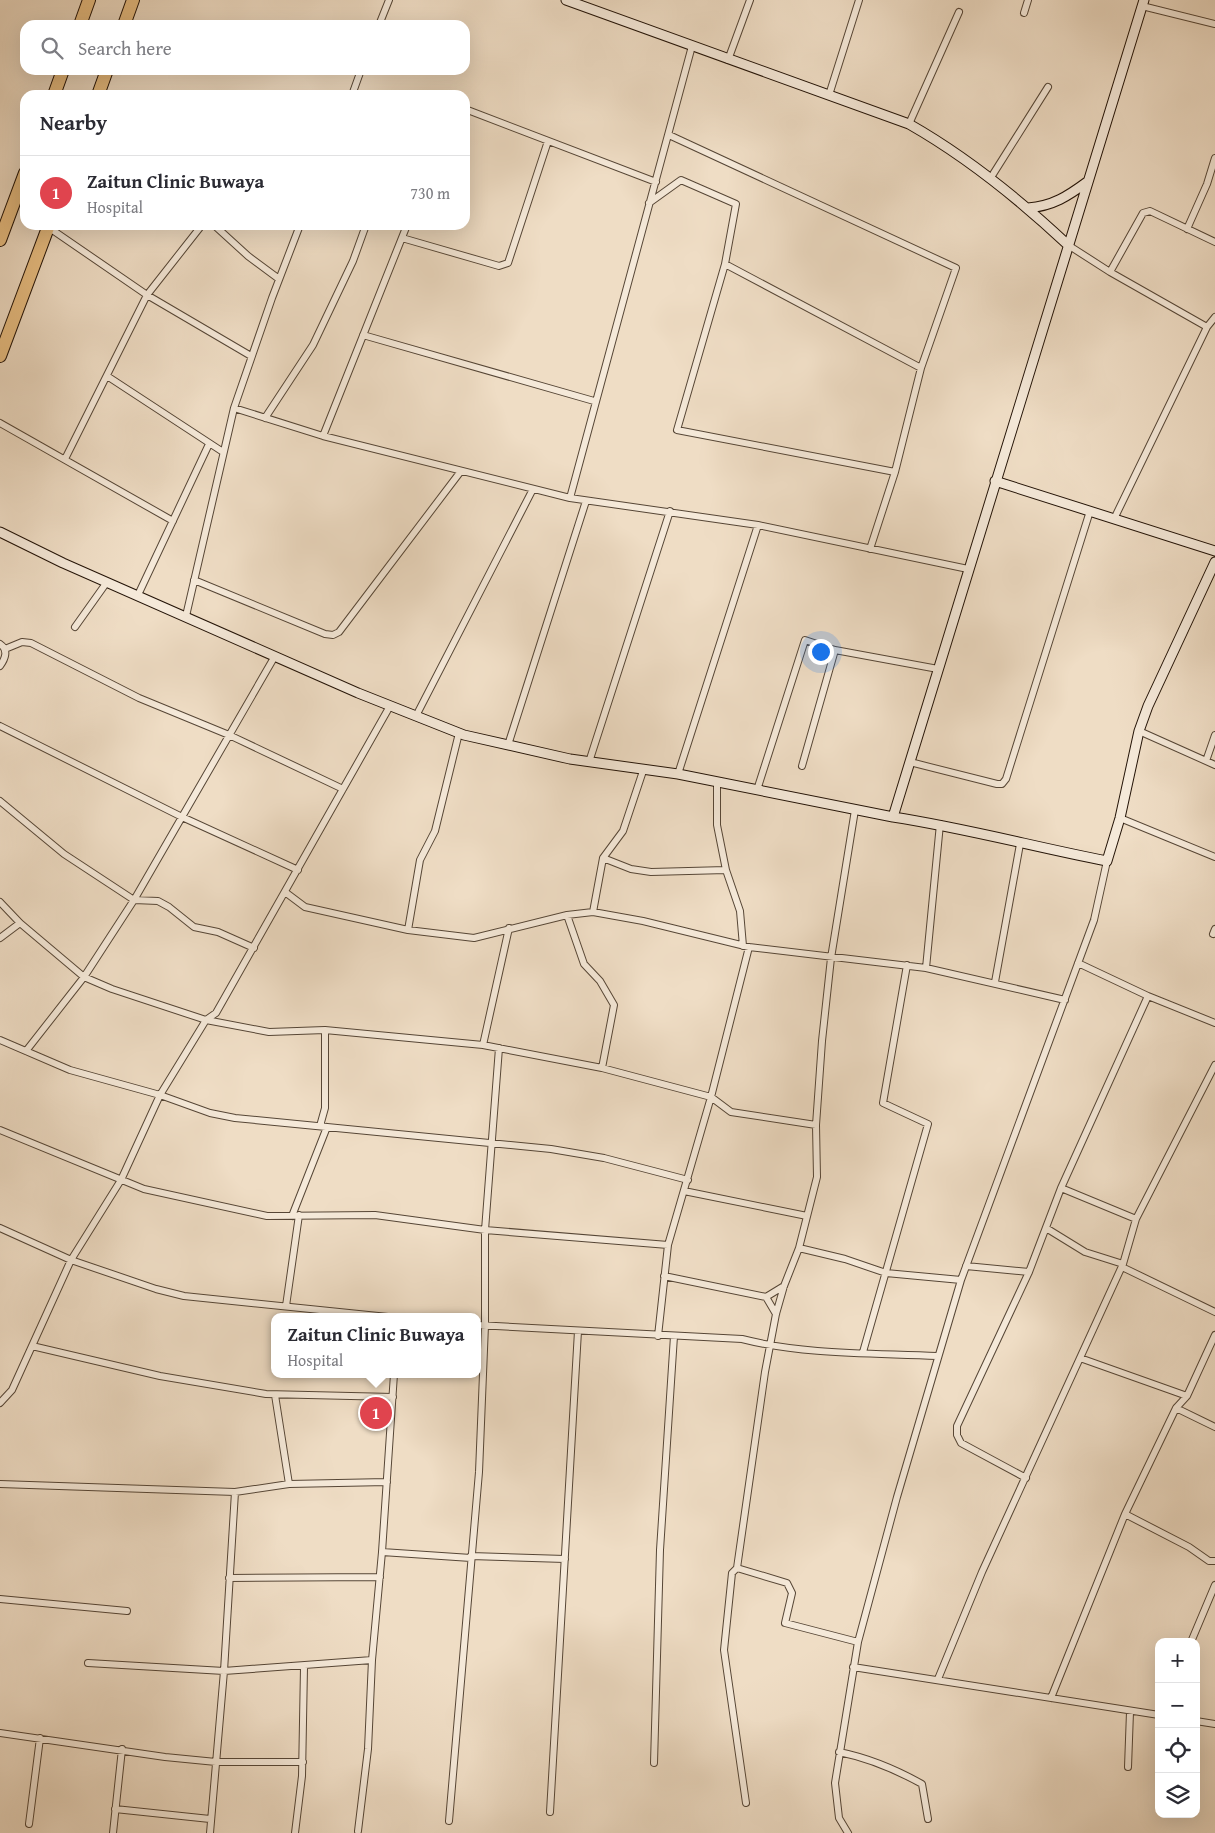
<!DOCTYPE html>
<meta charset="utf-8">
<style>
body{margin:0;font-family:"Gentium Book Plus",serif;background:#f7f7f7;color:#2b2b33}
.controls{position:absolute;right:15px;bottom:15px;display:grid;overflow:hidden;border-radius:10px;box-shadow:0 5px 20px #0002}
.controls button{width:45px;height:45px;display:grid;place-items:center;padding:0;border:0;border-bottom:1px solid #e1e1e2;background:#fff;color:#2b2b33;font:25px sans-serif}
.you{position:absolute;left:820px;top:651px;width:18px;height:18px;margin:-12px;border:4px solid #fff;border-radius:50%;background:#1a73e8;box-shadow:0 0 0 8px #1a73e833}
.badge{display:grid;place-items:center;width:32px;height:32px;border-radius:50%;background:#ea580c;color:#fff;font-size:16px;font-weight:700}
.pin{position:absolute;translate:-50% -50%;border:2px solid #fff;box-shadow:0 1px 5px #0006}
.popup{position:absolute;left:271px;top:1313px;width:210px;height:65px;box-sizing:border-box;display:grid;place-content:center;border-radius:10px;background:#fff;filter:drop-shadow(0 1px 4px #0005);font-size:16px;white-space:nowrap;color:#7c7c81}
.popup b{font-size:19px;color:#2b2b33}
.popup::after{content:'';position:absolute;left:50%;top:100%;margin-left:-10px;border:10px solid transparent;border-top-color:#fff}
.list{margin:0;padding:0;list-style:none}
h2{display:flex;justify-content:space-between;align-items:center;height:65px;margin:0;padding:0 20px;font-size:21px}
h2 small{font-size:16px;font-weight:400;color:#7c7c81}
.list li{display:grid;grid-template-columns:32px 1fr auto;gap:15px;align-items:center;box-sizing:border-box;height:75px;padding:0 20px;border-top:1px solid #e1e1e2}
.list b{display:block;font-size:19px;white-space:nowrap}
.list p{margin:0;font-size:16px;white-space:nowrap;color:#7c7c81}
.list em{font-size:16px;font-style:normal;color:#7c7c81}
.icon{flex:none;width:28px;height:28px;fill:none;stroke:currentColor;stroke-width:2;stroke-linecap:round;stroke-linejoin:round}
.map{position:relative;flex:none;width:1215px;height:1833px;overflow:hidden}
.search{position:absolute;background:#fff;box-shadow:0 5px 20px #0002;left:20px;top:20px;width:450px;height:55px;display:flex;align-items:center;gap:12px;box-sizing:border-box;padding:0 18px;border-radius:15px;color:#7c7c81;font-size:19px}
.panel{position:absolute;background:#fff;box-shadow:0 5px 20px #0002;left:20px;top:90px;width:450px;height:140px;border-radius:15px}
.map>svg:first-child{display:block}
</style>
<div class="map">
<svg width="1215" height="1833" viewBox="0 0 1215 1833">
<rect width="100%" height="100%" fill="#efddc5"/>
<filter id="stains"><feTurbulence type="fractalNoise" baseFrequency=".004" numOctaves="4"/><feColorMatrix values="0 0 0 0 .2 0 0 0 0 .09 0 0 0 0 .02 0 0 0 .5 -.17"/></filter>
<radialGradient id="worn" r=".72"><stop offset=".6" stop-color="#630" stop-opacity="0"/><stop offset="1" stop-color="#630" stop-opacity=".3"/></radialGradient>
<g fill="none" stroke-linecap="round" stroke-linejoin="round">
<defs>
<path id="street" d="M1142,6L1215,24
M1024,13L1028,0
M379,25L389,0
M728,60L750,0
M352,95L361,70
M829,95L859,0
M465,109L656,182
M909,124L959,12
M669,135L956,268L921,368L895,472L870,549
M990,179L1048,87
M649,203L681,180L736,204L725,264L921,368
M214,225L248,256L279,279
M48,227L147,295L251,356
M1187,229L1207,184L1215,158
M402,238L499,266L508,263L548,141
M1068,245L1110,272L1207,327
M725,264L677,430L895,472
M1110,272L1143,213L1150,211L1215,242
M363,335L594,401
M107,376L223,452
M234,408L323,436L570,498L758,525L968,569
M265,418L313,345L353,261L366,225
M0,423L173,521
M323,436L407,225
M65,459L147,295L202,225
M570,498L692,46
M1114,519L1207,327L1215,317
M194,580L325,634L333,635L339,632L461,471
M138,595L209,444
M186,616L234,408L272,298L300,225
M75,627L107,582
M0,644C9,650 5,659 0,666
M5,649L22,642L31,643L139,698L229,735L343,789
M416,716L533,489
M0,726L182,817L298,870
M1139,731L1215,765
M508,745L586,501
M1206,761L1215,735
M589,762L670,511
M910,762L997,784H1002L1006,779L1090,511
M802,766L835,650
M678,774L758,525
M717,782V825L726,870L740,911L743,946
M757,790L805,640L835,650L938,669
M0,801L64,854L134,900L158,901L169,907L194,927L218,932L254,948
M1120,818L1215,857
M603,858L631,869L651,872L726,870
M285,892L305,907L408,930L474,938L567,915L593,912L643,921L749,947L926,968L1065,1000
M0,902L20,923L84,977L112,989L206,1020L269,1032L325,1030L483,1045L602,1068L711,1097L731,1112L816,1125
M593,912L603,858L623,831L644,768
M567,915L584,964L600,981L614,1005L602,1068
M408,930L420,860L435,831L459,733
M1213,934L1215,929
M0,938L20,923
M1078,963L1148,996L1215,1023
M926,968L940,824
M995,982L1020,844
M0,1040L70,1070L160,1095L210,1113L235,1118L551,1149L604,1158L688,1180
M483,1045L509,928
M26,1051L84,977L134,900L275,656
M320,1126L325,1108V1030
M0,1130L144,1189L267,1216L375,1215L485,1230L668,1245
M1061,1188L1136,1219
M684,1191L807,1216
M292,1216L327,1127
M0,1228L71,1260L156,1289L184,1296L388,1317
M1046,1228L1085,1252L1123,1264
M799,1248L845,1259L886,1273L961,1280
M966,1266L1029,1272
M1122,1267L1215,1312
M664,1276L766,1297L784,1286
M766,1297L776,1314
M286,1306L299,1215
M477,1325L742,1339C805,1355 872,1353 937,1356
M658,1336L668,1245L711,1097L749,947
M32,1346L160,1376L266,1394L393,1397
M863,1352L928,1124L883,1103L907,965
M1080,1358L1187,1396
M275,1395L289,1484
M0,1403L12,1390L71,1260L121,1180L160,1095L206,1020L216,1013L390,706
M1176,1408L1215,1427
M1026,1478L961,1443L957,1435V1426L1029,1272L1061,1188L1148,996
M0,1484L235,1492L289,1484L387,1482
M1125,1514L1189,1547L1209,1561H1215
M382,1552L471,1558
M471,1556L565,1559
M737,1568L787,1583L792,1593L785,1623L858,1642
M229,1578L380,1577
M0,1599L127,1611
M1191,1642L1215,1585
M88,1663L224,1671L372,1660
M853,1667L1159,1715
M938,1679L982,1572L1123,1264L1136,1219L1215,1065
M1051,1698L1125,1514L1176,1408L1187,1396L1215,1335
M1196,1721L1215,1724
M0,1733L165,1757L216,1762H303
M839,1752C869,1758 895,1769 922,1784L928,1819
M654,1763L660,1550L674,1336
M1128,1767L1130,1712
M746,1803L724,1650L732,1573L737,1568L765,1372L776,1314L784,1286L799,1248L817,1177L816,1125L822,1041L831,958L855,810
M115,1809L210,1819
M550,1812L578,1331
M449,1821L479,1472L485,1325V1230L499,1048
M29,1824L40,1738
M358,1831L368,1749L372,1660L382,1552L394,1374
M113,1833L122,1749
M210,1833L224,1671L235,1492
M295,1833L302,1776L304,1667
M848,1833L839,1818L835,1783L858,1642L897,1497L961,1280L1094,920L1107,861"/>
<path id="secondary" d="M566,0L909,124C967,157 1019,199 1068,245
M1028,208C1053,206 1068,196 1087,182
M995,481L1215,551
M0,532L63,563L358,693L464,735L570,759L678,774L893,817L1144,0
M893,817C965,828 1035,847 1107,861L1120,818L1139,731L1148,706L1215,562"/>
<path id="highway" d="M80,25L89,0
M124,25L133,0
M54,95L63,70
M98,95L107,70
M0,240L25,173
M0,356L49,225"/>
</defs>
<use href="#street" stroke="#564636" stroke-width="8"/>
<use href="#secondary" stroke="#231307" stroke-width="11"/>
<use href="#highway" stroke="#231307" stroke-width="14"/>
<use href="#street" stroke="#f5e9d9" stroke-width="6"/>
<use href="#secondary" stroke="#f5e9d9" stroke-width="9"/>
<use href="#highway" stroke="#e8be82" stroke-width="12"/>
</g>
<rect width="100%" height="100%" filter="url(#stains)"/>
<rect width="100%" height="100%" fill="url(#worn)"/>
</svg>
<div class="controls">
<button>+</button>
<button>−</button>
<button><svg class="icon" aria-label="locate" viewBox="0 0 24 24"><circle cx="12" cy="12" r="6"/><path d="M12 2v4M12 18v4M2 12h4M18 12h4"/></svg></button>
<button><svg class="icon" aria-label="layers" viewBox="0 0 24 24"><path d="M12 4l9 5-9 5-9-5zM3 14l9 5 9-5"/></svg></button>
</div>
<div class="you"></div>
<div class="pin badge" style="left:376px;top:1413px;background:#e0444e">1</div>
<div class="popup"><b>Zaitun Clinic Buwaya</b>Hospital</div>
<div class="search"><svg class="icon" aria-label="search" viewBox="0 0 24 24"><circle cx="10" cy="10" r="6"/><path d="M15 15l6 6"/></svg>Search here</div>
<section class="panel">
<h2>Nearby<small></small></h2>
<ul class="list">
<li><span class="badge" style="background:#e0444e">1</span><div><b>Zaitun Clinic Buwaya</b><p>Hospital</p></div><em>730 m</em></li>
</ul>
</section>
</div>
